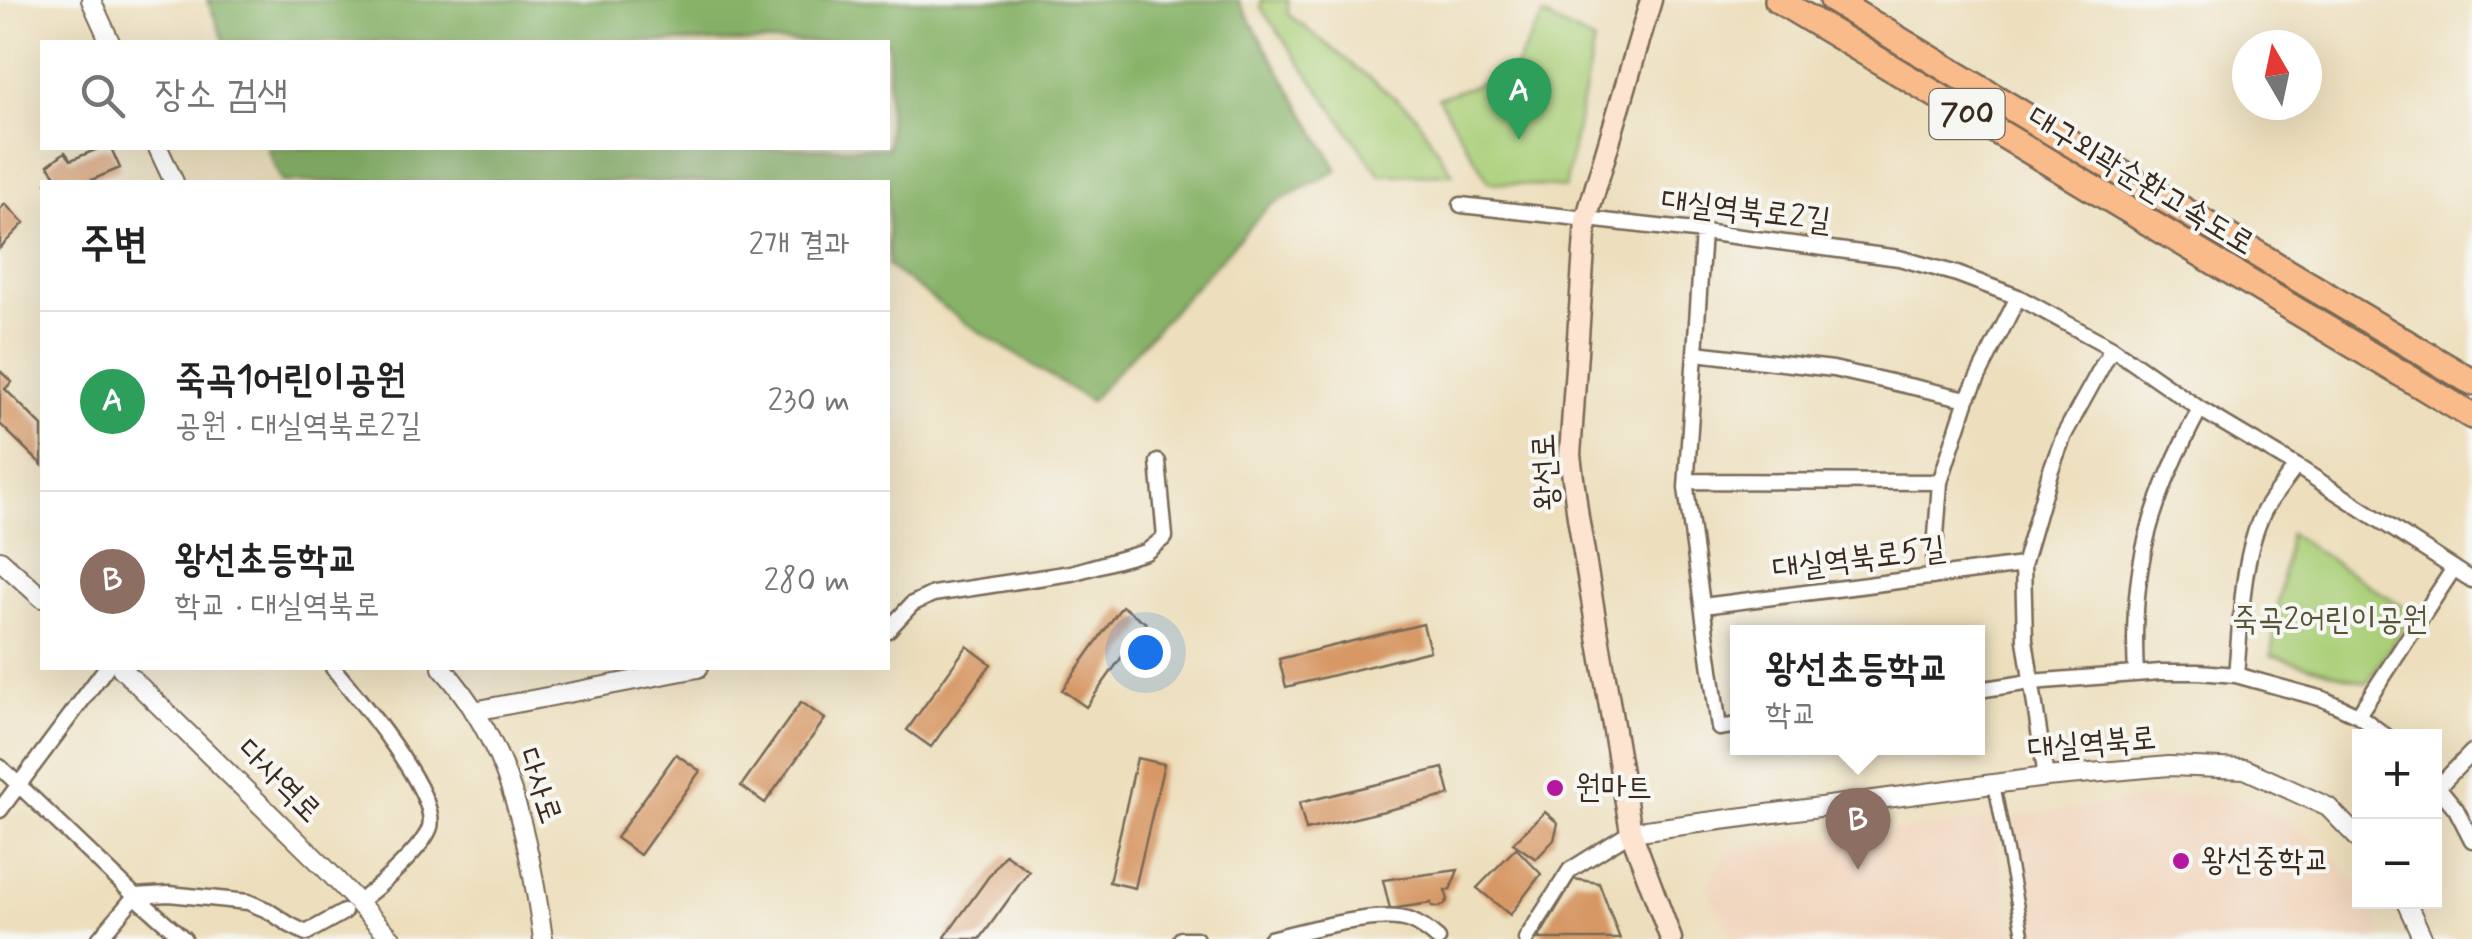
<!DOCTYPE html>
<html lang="ko">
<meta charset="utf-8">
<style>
body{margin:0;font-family:Mynerve,"Poor Story",sans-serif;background:#f2f2f2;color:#222}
.controls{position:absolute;right:30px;bottom:30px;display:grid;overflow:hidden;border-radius:0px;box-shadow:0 10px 40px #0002}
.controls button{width:90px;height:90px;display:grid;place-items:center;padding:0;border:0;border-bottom:2px solid #e0e0e0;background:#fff;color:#222;font:50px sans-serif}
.compass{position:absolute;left:2232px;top:30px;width:90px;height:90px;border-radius:50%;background:#fff;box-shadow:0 10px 40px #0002;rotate:351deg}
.you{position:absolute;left:1145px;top:652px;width:35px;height:35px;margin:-25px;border:8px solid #fff;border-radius:50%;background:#1a73e8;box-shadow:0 0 0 15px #1a73e833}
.badge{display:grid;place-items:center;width:65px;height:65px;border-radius:50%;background:#2563eb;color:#fff;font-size:32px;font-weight:700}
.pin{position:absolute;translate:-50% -82px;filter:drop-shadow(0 2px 5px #0008)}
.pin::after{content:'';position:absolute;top:52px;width:35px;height:30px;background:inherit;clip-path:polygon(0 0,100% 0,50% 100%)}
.popup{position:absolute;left:1730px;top:625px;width:255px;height:130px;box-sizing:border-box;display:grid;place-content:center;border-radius:0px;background:#fff;filter:drop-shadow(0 2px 8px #0005);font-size:32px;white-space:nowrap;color:#767676}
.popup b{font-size:38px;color:#222}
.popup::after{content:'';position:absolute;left:50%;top:100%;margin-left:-20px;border:20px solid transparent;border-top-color:#fff}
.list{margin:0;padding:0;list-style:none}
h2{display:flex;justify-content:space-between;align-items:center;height:130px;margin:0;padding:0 40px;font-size:42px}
h2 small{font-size:32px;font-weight:400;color:#767676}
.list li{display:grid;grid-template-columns:65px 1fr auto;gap:30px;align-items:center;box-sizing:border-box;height:180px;padding:0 40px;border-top:2px solid #e0e0e0}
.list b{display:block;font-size:38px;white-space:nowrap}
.list p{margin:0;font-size:32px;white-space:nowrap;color:#767676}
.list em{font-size:32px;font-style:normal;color:#767676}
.icon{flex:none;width:55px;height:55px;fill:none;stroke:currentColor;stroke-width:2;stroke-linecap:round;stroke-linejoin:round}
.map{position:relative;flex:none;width:2472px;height:939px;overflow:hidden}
.search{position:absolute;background:#fff;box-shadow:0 10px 40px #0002;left:40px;top:40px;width:850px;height:110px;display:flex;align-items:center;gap:25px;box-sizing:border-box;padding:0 35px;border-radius:0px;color:#767676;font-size:38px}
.panel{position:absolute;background:#fff;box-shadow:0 10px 40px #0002;left:40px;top:180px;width:850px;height:490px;border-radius:0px}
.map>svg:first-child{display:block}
</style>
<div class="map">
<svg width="2472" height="939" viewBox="0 0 2472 939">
<rect width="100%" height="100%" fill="#f6f6f2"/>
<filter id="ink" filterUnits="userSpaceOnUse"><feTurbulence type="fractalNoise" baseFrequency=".01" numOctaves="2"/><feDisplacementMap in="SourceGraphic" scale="20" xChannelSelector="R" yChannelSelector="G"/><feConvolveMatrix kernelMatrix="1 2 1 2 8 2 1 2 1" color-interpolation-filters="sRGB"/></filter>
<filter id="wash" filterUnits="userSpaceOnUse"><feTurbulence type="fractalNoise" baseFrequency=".0048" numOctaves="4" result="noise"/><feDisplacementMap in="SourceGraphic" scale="40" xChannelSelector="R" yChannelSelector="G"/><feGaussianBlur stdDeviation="2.25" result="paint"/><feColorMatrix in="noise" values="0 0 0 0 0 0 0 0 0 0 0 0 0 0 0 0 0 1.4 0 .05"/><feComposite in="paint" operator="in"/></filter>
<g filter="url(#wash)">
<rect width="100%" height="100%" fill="#eddfbd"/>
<path fill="#f1d5bd" d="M2186,794L2229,798L2250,803L2288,821L2332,851L2359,888L2360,902H2368L2385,939H2036L2014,816Z
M1992,819L2014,939H1732L1706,888L1725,851Z"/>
<path fill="#aacf78" stroke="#727c4b" stroke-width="2.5" d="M1261,0H1288V14L1413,112L1453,174L1380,175L1261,8Z
M1543,16L1594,42L1565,188L1489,182L1438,98L1512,72Z
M2289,533L2412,613L2367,683L2271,655Z"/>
<path fill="#87b268" stroke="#616e43" stroke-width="2.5" d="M207,0H1238L1338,170L1268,207L1090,401L964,322L888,266V182H282L267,148H888V42H225Z"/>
<g id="blocks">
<path fill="#d79865" d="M100,148H111L120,168L87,182H47L55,174L48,165L65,152L71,160Z
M5,204L24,223L0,248V209Z
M0,371L12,382L5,389L42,426V465L0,424Z
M1122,606L1146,623L1086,707L1062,690Z
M1423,624L1430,651L1286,687L1279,659Z
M967,646L991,664L931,747L907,730Z
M801,702L825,719L765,803L741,786Z
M676,754L700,771L640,855L616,838Z
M1137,758L1164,764L1135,888L1109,882Z
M1443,768L1450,795L1306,830L1299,803Z
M1545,812L1558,823L1554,840L1536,859L1513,843Z
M1516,848L1541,874L1510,915L1477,888Z
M1005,854L1029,871L980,939H947L945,937Z
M1458,870L1450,890L1445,891L1448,899L1445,904L1439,907L1432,906L1431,903L1390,909L1383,880Z
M1574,879L1599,883L1620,939H1538Z"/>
</g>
</g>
<g filter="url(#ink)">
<use href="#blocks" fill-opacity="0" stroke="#796956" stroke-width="2.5"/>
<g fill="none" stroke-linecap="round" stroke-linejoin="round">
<defs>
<path id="pedestrian" d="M1994,784L2024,939"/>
<path id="minor" d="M1461,205L1703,232L1899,258L1957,274L2018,297L2112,348L2200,409L2296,466L2472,580
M1703,232L1686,488L1719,728L1738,725
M1696,353L1833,369L1967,399
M1687,481L1940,482
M1933,577L1940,482L1967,399L2018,297
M1703,606L2023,565
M888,630L912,604L933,594L1071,573L1146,552L1165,537L1158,462
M333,668C355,694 439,793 430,827C425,845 382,884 366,896
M2136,674C2130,568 2150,502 2200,409
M2236,675C2241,624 2241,557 2264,511C2273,495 2286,481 2296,466
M1978,690L2031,682L2160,672H2199L2236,675L2323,699L2358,715L2386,736
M2358,715L2454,568
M0,767L135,896L169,894L248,902L267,910L290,925L306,933L344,912
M2046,777L2025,640L2023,565L2050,472L2064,435L2112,348
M2434,782L2456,809L2472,840
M2439,786L2472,752
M0,810L106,668
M99,939L135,896L184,939
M1181,939H1196
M1270,939C1301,931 1382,909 1411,921C1421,925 1430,932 1438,939
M1526,939L1570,870L1631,832"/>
<path id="tertiary" d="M91,0L110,42
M158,148L174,182
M0,560L42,598
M121,668L325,868L392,939
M442,668C510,743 530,842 543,939
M474,711L698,668
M1631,832L2046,777L2169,766L2245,769L2328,807L2360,840
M2406,902L2423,939"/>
<path id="secondary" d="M1651,0L1586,220L1570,455L1578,517L1631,832L1671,939"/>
<path id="motorway" d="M1778,0L2472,416
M1833,0C2045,129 2259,255 2472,382"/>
</defs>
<use href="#pedestrian" stroke="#796956" stroke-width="15"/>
<use href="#minor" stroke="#796956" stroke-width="19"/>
<use href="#tertiary" stroke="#796956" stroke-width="22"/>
<use href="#secondary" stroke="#796956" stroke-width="25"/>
<use href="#motorway" stroke="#796956" stroke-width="30"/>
<use href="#pedestrian" stroke="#fff" stroke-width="10"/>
<use href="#minor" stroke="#fff" stroke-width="14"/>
<use href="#tertiary" stroke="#fff" stroke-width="18"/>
<use href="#secondary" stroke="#fde4d1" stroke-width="20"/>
<use href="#motorway" stroke="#fabb8b" stroke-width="25"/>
</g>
</g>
<g fill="#b5179e" stroke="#f6f6f2" stroke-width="4">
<circle cx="1555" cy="788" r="10"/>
<circle cx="2181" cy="861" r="10"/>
</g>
<g text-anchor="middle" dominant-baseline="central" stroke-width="8" stroke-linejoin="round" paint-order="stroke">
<rect fill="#f6f6f2" stroke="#73675e" stroke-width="2.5" x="1929.5" y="89" width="75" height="50" rx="8"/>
<g font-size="30" font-weight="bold" fill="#3b2a1e">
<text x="1967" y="114">700</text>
</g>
<g font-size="32" fill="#3b2a1e" stroke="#f6f6f2">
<text transform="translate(2141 181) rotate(31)">대구외곽순환고속도로</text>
<text transform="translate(1746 211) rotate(7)">대실역북로2길</text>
<text transform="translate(1546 472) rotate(-93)">왕선로</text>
<text transform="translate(1859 559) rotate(-7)">대실역북로5길</text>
<text transform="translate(2092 744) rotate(-5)">대실역북로</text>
<text transform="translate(279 781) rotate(45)">다사역로</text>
<text transform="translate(539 786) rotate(71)">다사로</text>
</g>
<g font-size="32" fill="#575334" stroke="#f6f6f2">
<text x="2330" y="620">죽곡2어린이공원</text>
</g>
<g font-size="32" fill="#3b2a1e" stroke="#f6f6f2" text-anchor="start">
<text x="1575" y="788">원마트</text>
<text x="2201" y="861">왕선중학교</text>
</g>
</g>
</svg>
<div class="controls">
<button>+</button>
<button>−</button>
</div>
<svg class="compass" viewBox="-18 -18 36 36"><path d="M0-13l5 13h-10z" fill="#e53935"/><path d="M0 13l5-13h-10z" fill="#767676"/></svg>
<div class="you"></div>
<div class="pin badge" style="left:1519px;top:140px;background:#2e9e5b">A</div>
<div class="pin badge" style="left:1858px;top:870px;background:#8d6e63">B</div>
<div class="popup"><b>왕선초등학교</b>학교</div>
<div class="search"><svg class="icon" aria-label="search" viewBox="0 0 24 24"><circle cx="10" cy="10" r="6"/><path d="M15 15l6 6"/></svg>장소 검색</div>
<section class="panel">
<h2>주변<small>2개 결과</small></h2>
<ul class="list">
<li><span class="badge" style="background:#2e9e5b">A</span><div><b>죽곡1어린이공원</b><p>공원 · 대실역북로2길</p></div><em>230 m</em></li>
<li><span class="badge" style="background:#8d6e63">B</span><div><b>왕선초등학교</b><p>학교 · 대실역북로</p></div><em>280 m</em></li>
</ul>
</section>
</div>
